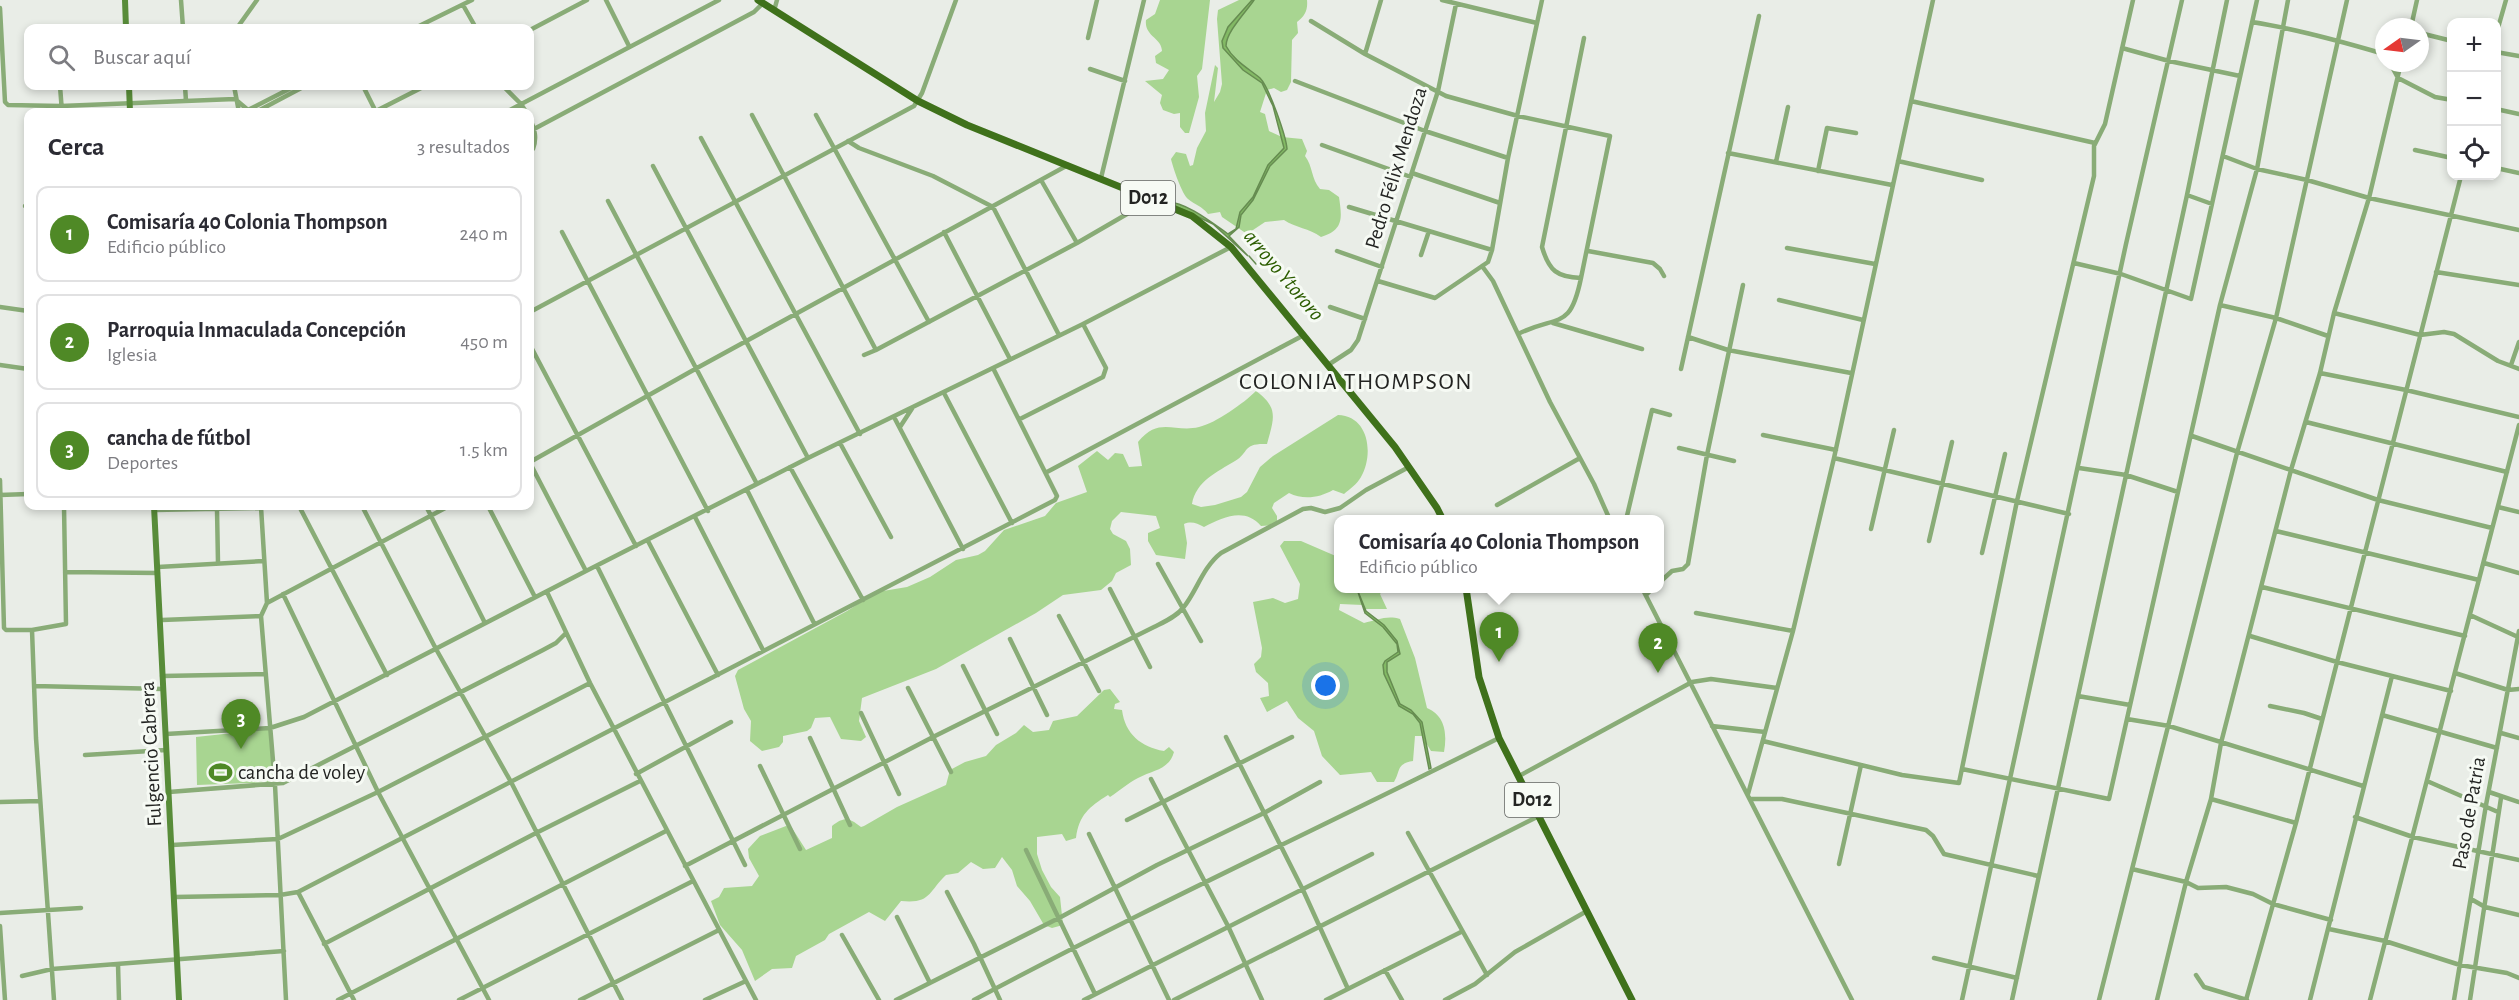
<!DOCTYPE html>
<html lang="es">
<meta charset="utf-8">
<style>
body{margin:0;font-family:"Alegreya Sans",sans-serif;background:#f2f2f3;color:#2b2b33}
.controls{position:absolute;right:18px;top:18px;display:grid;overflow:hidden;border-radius:12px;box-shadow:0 3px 9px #0003}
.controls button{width:54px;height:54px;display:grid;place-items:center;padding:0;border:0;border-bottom:2px solid #e1e1e2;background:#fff;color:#2b2b33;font:30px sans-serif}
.compass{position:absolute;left:2375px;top:18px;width:54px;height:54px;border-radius:50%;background:#fff;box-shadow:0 3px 9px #0003;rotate:256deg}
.you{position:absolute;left:1326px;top:686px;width:21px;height:21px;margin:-15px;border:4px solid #fff;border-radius:50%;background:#1a73e8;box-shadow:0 0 0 9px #1a73e833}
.badge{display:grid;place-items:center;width:39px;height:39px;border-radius:50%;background:#4f8926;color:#fff;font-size:20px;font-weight:700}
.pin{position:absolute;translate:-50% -50px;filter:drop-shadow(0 2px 3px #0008)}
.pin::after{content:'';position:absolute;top:32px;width:21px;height:18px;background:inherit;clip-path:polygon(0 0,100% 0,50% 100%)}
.popup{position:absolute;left:1334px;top:515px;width:330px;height:78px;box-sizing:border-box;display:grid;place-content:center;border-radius:12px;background:#fff;filter:drop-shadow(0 2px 4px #0005);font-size:20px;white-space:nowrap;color:#7c7c81}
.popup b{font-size:22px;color:#2b2b33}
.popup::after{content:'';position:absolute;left:50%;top:100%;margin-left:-12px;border:12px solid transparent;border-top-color:#fff}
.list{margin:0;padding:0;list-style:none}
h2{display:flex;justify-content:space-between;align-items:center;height:78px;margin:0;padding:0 24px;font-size:26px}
h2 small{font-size:20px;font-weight:400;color:#7c7c81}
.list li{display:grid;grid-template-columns:39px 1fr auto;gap:18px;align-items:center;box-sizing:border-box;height:96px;margin:0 12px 12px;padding:0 12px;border:2px solid #e1e1e2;border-radius:12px}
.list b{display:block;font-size:22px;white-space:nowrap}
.list p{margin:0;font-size:20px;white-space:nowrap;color:#7c7c81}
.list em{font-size:20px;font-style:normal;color:#7c7c81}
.icon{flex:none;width:33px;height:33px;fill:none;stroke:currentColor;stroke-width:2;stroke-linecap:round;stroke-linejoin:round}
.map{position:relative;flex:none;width:2519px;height:1000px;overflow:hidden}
.search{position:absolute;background:#fff;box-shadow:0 3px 9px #0003;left:24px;top:24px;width:510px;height:66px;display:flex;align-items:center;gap:15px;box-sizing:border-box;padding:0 21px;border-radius:12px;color:#7c7c81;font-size:22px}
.panel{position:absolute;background:#fff;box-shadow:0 3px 9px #0003;left:24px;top:108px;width:510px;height:402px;border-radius:12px}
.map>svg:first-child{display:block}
</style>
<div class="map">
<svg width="2519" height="1000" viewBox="0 0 2519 1000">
<rect width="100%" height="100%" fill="#e9ede7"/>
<path fill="#a8d591" d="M1160,0H1210L1202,69L1197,76L1199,97L1189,133H1185L1180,127V113L1174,114L1163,110L1160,103L1162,95L1145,81L1163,79L1169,70L1156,63L1155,56L1162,51C1162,38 1144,36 1146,20L1155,14Z
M1239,0H1307C1308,10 1305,16 1297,22L1298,33L1292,40L1291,82L1287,90L1281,92L1274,88L1267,90L1260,112L1265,114L1269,131L1282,137L1302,139L1307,151L1305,156C1313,166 1311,179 1320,189L1329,190L1339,197C1342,218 1344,230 1321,237C1309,228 1296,228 1284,220L1265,222L1247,234L1222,217L1220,212L1208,214C1202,206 1195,205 1188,199C1182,194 1173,168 1171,159L1176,152L1186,154L1190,166L1193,165L1197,148L1206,131L1205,113L1215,65L1218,68L1214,102L1220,92L1222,84L1217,19L1218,10Z
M1256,391C1279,408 1274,418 1267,444C1242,443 1250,452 1235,461C1217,472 1196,481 1192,504L1201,507L1215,505L1241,497L1247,492L1260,467L1273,456L1338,415C1369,416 1374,454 1361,477C1357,484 1350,489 1344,494L1333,490C1319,498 1303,500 1289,493L1274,503L1272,508L1277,516V525L1261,526C1245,507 1223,517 1204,527C1197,523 1191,521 1184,524L1187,543L1185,559L1156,555L1148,541V533L1160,528L1156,516L1121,512L1112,521L1110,529L1113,534L1126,541L1130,549L1131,565L1116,573L1112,581L1101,590L1063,595L1036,613L936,669L862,698L859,721L866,737L861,741L841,739L830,717L815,718L811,728L807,731L783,736V742L779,747L762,751L750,741L751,721L744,709L735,676L738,670L847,611L877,592L907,587L930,577L956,560L978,555L985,551L1004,530L1045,516L1056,503L1087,492L1078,466L1097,451L1108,460L1115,453L1123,454L1129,467L1142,466L1138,442C1159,416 1174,433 1199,427C1216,423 1244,403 1256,391Z
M1284,541H1301L1338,557V588L1384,589L1380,594L1387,609H1363V605L1340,604L1339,610L1364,623C1377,620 1387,615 1400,619L1415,658L1427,708C1446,716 1447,735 1444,752L1431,751L1422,736H1415L1413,761C1396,764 1401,770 1394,782H1377L1371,772L1340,775L1322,756L1314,731L1298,718L1287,701L1267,712L1260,698L1269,696L1268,683L1256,672L1254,664L1261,657L1262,648L1253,602L1273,598L1285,603L1298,599L1300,584L1280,546Z
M1110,689L1120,702L1115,704L1114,709L1122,710C1125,734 1141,747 1164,751L1169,747L1174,752C1169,770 1153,770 1138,778C1128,783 1119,791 1110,797L1108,795C1089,807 1079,815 1076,838L1066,841L1062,834L1037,837V854L1042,870L1051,887L1060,897L1063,925L1052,928L1044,925L1030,901L1017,886L1012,870L1002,857L995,868L983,869L971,862L958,873L946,875C928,892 931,904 901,901L885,921L869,912L829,934L825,940L796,956L792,968L772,969L755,981L742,950L720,925L711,901L719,897L724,888L752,886L759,876L749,858L748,849L760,836L786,826L792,828L806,850L832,838V826C845,816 849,818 861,827L864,826L897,807L946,785L950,770L965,762L986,756L996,745L1016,733L1024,725L1033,732L1049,730L1053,721L1077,716L1104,690Z
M269,729L273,782L197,785L196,737Z"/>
<path fill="#83b965" stroke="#668c51" stroke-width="1.5" d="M1252,0H1254C1246,12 1226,32 1226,46C1234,61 1248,68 1260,78C1269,87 1286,136 1287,149L1270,166L1253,200L1241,215L1239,227L1229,236L1248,256L1213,224L1167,202C1186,202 1211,222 1228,234L1236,229L1240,212L1253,197L1268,165L1284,148L1273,106L1262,83L1243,70L1223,48L1222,41L1228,27Z
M1357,589L1366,611L1384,625L1397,641L1400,654L1387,662V672L1400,704L1411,710L1422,722L1431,768L1429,769L1420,723L1413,714L1399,706L1384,674L1383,665L1385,661L1398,652L1397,644L1383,627L1365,613Z"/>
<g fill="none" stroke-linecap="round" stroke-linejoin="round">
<path stroke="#668c51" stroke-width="1.5" d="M1249,256L1256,264"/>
<path stroke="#89ac77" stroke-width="4.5" d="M181,0L183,28
M606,0L629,46
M1442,0L1537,23
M463,5L476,28
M0,8L5,102L8,105L61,106L235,99L248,110L295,86
M774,11L777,0
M1311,21L1365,54L1446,96L1518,116L1610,136L1581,278
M2252,22C2297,29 2340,41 2384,54
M2411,27L2417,0
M237,28L257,0
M415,28L472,0
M530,30L587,0
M2420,33L2452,41
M2496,35L2506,0
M1088,38L1097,0
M2122,48L2169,61L2240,76
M2496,52L2519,56
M1365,54L1381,0
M2390,63L2398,78L2435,97L2452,100
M1090,69L1125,81
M1295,81L1425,131L1508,158
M60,86L62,112
M185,86L186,101
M234,86L239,112
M363,86L376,112
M503,86L521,104L526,112
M1911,101L2095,143
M2496,109L2519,114
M256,112L305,86
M374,112L425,86
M506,112L719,0
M752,115L876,350L864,355
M816,115L929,322
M530,119C535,130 537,138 533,149L530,151
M534,129L754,12L763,3
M701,138L860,434
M848,141L859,148L933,176L993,207L1059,335
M1322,145L1411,177
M2415,150L2452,158
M1728,153L1892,185
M2223,156L2257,169L2307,180L2369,198L2519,230
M1898,161L1982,180
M1776,162L1788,107
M653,166L808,458
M2496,168L2519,173
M1818,171L1827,128L1856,133
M1412,173L1500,203
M1101,178L1144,0
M1041,180L1077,243
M608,201L757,484
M2212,204L2187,195L2227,0
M25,206H28
M1349,207L1492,250
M562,232L708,511
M944,232L1010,359
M1787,248L1875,264
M1337,251L1382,267
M1588,251L1653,263L1660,269L1664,276
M1421,255L1429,231
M2074,263L2121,274L2191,299L2257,0
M1482,266L1493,281L1550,402L1594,484L1610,520
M2436,272L2519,285
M1378,281L1435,298L1488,262L1492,250L1508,158L1542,0
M1779,300L1863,320
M2220,305L2276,318L2328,336
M0,307L28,311
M1330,307L1365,319
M530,312L914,106L922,93L956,0
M2334,313L2420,335L2444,332L2454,334L2498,361L2519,369
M1553,323L1642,349
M1518,334C1558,314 1570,332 1581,278C1557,277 1549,271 1542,247L1584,38
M1688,337L1728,350L1851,373
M530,345L636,546
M876,350L1077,243L1127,214L1144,196
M0,365L28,369
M1328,365L1351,350L1358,340L1438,91L1456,4
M2511,365L2519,342
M1681,369L1759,16
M2320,373L2406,390L2519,417
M944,393L1012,523
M894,417L963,549
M1020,419L1103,377L1106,368L1083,324
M2306,422L2507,472
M900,427L913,407
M1763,435L1836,450
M2192,436L2378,500L2492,528
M840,443L891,537
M1679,448L1734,461
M1834,458L2069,514
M530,462L697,368L1068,165
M530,463L586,571
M790,467L863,600
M2079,468L2126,475L2178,492
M1047,472L1304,335
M0,480L4,628L6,630H32L66,624L64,506
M747,490L814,623
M0,495L28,494
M1497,505L1580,458
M299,506L387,675
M362,506L436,649L511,782L622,1000
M426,506L485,623
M488,506L535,597
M64,507H154
M261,507L267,603
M2498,507L2519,512
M217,509L218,563
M155,510L261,508
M695,517L763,650
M1626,520L1652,410L1670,415
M1871,529L1894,430
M2276,531L2479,580
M648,541L718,675
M1929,541L1952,442
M1982,553L2005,454
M2484,563L2519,573
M1158,564L1201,641
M597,566L745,865
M158,567L264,561
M65,572L158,573
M1660,582L1672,571L1683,569L1688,564L1707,455L1743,285
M2262,587L2465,636
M1642,588L1852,1000
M1110,589L1150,667
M547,592L590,683L756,1000
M283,594L378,792L489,1000
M1646,595L1653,588
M1696,613L1793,631
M2470,615L2518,637
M1059,616L1099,691
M162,620L261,616
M32,630L36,738L54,1000
M2250,636L2337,662L2451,691
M1010,639L1047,715
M963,666L997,734
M2455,673L2508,690L2519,689
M162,676L266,674
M34,686L163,689
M908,688L951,772
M2078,696L2187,195
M2270,706L2304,713L2322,719
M861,713L899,794
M2382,715L2497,748
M2127,719L2169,726L2363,786
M1712,726L1765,732
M2501,733L2519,738
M166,734L270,728L304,717L586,571L808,458L1083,324L1231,247
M1226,737L1303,890L1348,989
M810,738L850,825
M1763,741L1902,775L1959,783L2017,501L2094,176V146L2105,124L2133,0
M85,755L166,750
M760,766L800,849
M1962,769L2109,799L2220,305L2257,169L2288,0
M636,774L731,722
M1519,776L1692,682L1711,679L1777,688
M1151,779L1228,926L1262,1000
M2427,781L2498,812
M169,792L283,783L543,650L556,643L566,633
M2489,792L2519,802
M1748,794L1793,631L1834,458L1933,0
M1751,799H1782L1926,830L1933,836L1944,854L2038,876
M2211,799L2296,823
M0,802L40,801
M2355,817L2413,837L2519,860
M1127,820L1292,737
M1408,833L1487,975
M1089,834L1169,1000
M172,845L278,839L378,792L590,683
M1026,850L1095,994
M1839,864L1861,765
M685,866L933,737L1154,627C1164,622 1176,617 1183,608C1197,591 1202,568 1221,553L1303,509L1311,508L1325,512L1340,508L1366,490L1409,467
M2132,869L2186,882L2198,888L2226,887L2253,894L2273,904L2331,920
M298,892L354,1000
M947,892L974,944L1000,1000
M175,897L280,895L298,892L1055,500L1057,496L993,368
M2471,899L2485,907L2519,915
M0,913L81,908
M897,917L930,983
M0,926L5,1000
M2329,929L2385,941L2460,965L2507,973L2519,978
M842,935L879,1000
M324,944L536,833L640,781
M1934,958L2017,978
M118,964L119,1000
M1385,970L1402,1000
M2196,975L2204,987L2247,1000
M22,976L52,969L284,951
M286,1000L275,785L261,616L267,603L449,506
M338,1000L666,831
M459,1000L693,881
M580,1000L719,930
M705,1000L746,981
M896,1000L1059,918L1157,865L1264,813L1320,782
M974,1000C1146,908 1324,826 1499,738
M1084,1000L1372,854
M1174,1000L1539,816
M1326,1000L1461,932
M1445,1000L1475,984L1515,952L1587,911
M1962,1000L2126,244L2182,0
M2012,1000L2078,696L2130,705
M2099,1000L2237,453L2276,318L2347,0
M2157,1000L2186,882L2211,799L2221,743L2291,470L2320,373L2334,313L2369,198L2401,63
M2246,1000L2296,823L2461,176
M2310,1000L2392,676
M2370,1000L2519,425
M2454,1000L2486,805L2519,631
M2470,1000L2501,798"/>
<path stroke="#588c39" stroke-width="6" d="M125,0L126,28
M129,86L130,112
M154,506L179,1000"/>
<path stroke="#3f711b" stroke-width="7" d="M758,0L918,101L967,125L1192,216L1231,247L1395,447L1437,508L1443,520
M1466,588L1479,677L1499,738L1632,1000"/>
</g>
<defs>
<symbol id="stadium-bare" viewBox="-9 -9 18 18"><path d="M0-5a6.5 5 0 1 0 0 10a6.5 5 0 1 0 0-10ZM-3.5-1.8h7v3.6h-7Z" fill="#4f8926" stroke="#f6faf4" stroke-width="2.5" paint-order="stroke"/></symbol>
</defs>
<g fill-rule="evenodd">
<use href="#stadium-bare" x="204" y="756" width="33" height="33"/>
</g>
<g text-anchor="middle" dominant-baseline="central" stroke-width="6" stroke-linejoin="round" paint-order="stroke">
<g fill="#f6faf4" stroke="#626461" stroke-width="1.5">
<rect x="1121" y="181" width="54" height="34" rx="4.5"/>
<rect x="1505" y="783" width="54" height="34" rx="4.5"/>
</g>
<g font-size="20" font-weight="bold" fill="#232422">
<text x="1148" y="198">D012</text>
<text x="1532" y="800">D012</text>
</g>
<g font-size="21" fill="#232422" stroke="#f6faf4">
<text transform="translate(1396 168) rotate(-73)">Pedro Félix Mendoza</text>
<text transform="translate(151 754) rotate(-93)">Fulgencio Cabrera</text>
<text transform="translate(2469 813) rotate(-80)">Paso de Patria</text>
</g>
<g font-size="21" fill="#232422" stroke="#f6faf4" text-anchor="start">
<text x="238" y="772">cancha de voley</text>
</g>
<g font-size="22" font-style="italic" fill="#2c5d00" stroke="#f6faf4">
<text transform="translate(1284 275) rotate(50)">arroyo Ytororo</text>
</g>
<g font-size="24" letter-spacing="1.5" fill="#232422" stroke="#f6faf4">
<text x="1356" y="382">COLONIA THOMPSON</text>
</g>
</g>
</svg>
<div class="controls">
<button>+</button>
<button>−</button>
<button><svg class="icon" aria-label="locate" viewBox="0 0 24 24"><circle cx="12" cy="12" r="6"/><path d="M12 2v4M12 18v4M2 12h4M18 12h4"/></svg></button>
</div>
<svg class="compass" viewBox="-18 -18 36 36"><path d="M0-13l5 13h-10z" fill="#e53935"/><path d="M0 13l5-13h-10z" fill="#7c7c81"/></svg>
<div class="you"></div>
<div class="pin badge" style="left:1499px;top:662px">1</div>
<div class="popup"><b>Comisaría 40 Colonia Thompson</b>Edificio público</div>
<div class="pin badge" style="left:1658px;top:673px">2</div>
<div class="pin badge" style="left:241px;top:749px">3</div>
<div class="search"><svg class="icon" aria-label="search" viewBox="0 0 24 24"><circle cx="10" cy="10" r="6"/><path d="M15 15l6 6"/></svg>Buscar aquí</div>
<section class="panel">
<h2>Cerca<small>3 resultados</small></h2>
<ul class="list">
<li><span class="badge">1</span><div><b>Comisaría 40 Colonia Thompson</b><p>Edificio público</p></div><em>240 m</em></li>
<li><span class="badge">2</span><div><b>Parroquia Inmaculada Concepción</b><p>Iglesia</p></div><em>450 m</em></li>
<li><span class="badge">3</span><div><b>cancha de fútbol</b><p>Deportes</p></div><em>1.5 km</em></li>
</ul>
</section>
</div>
